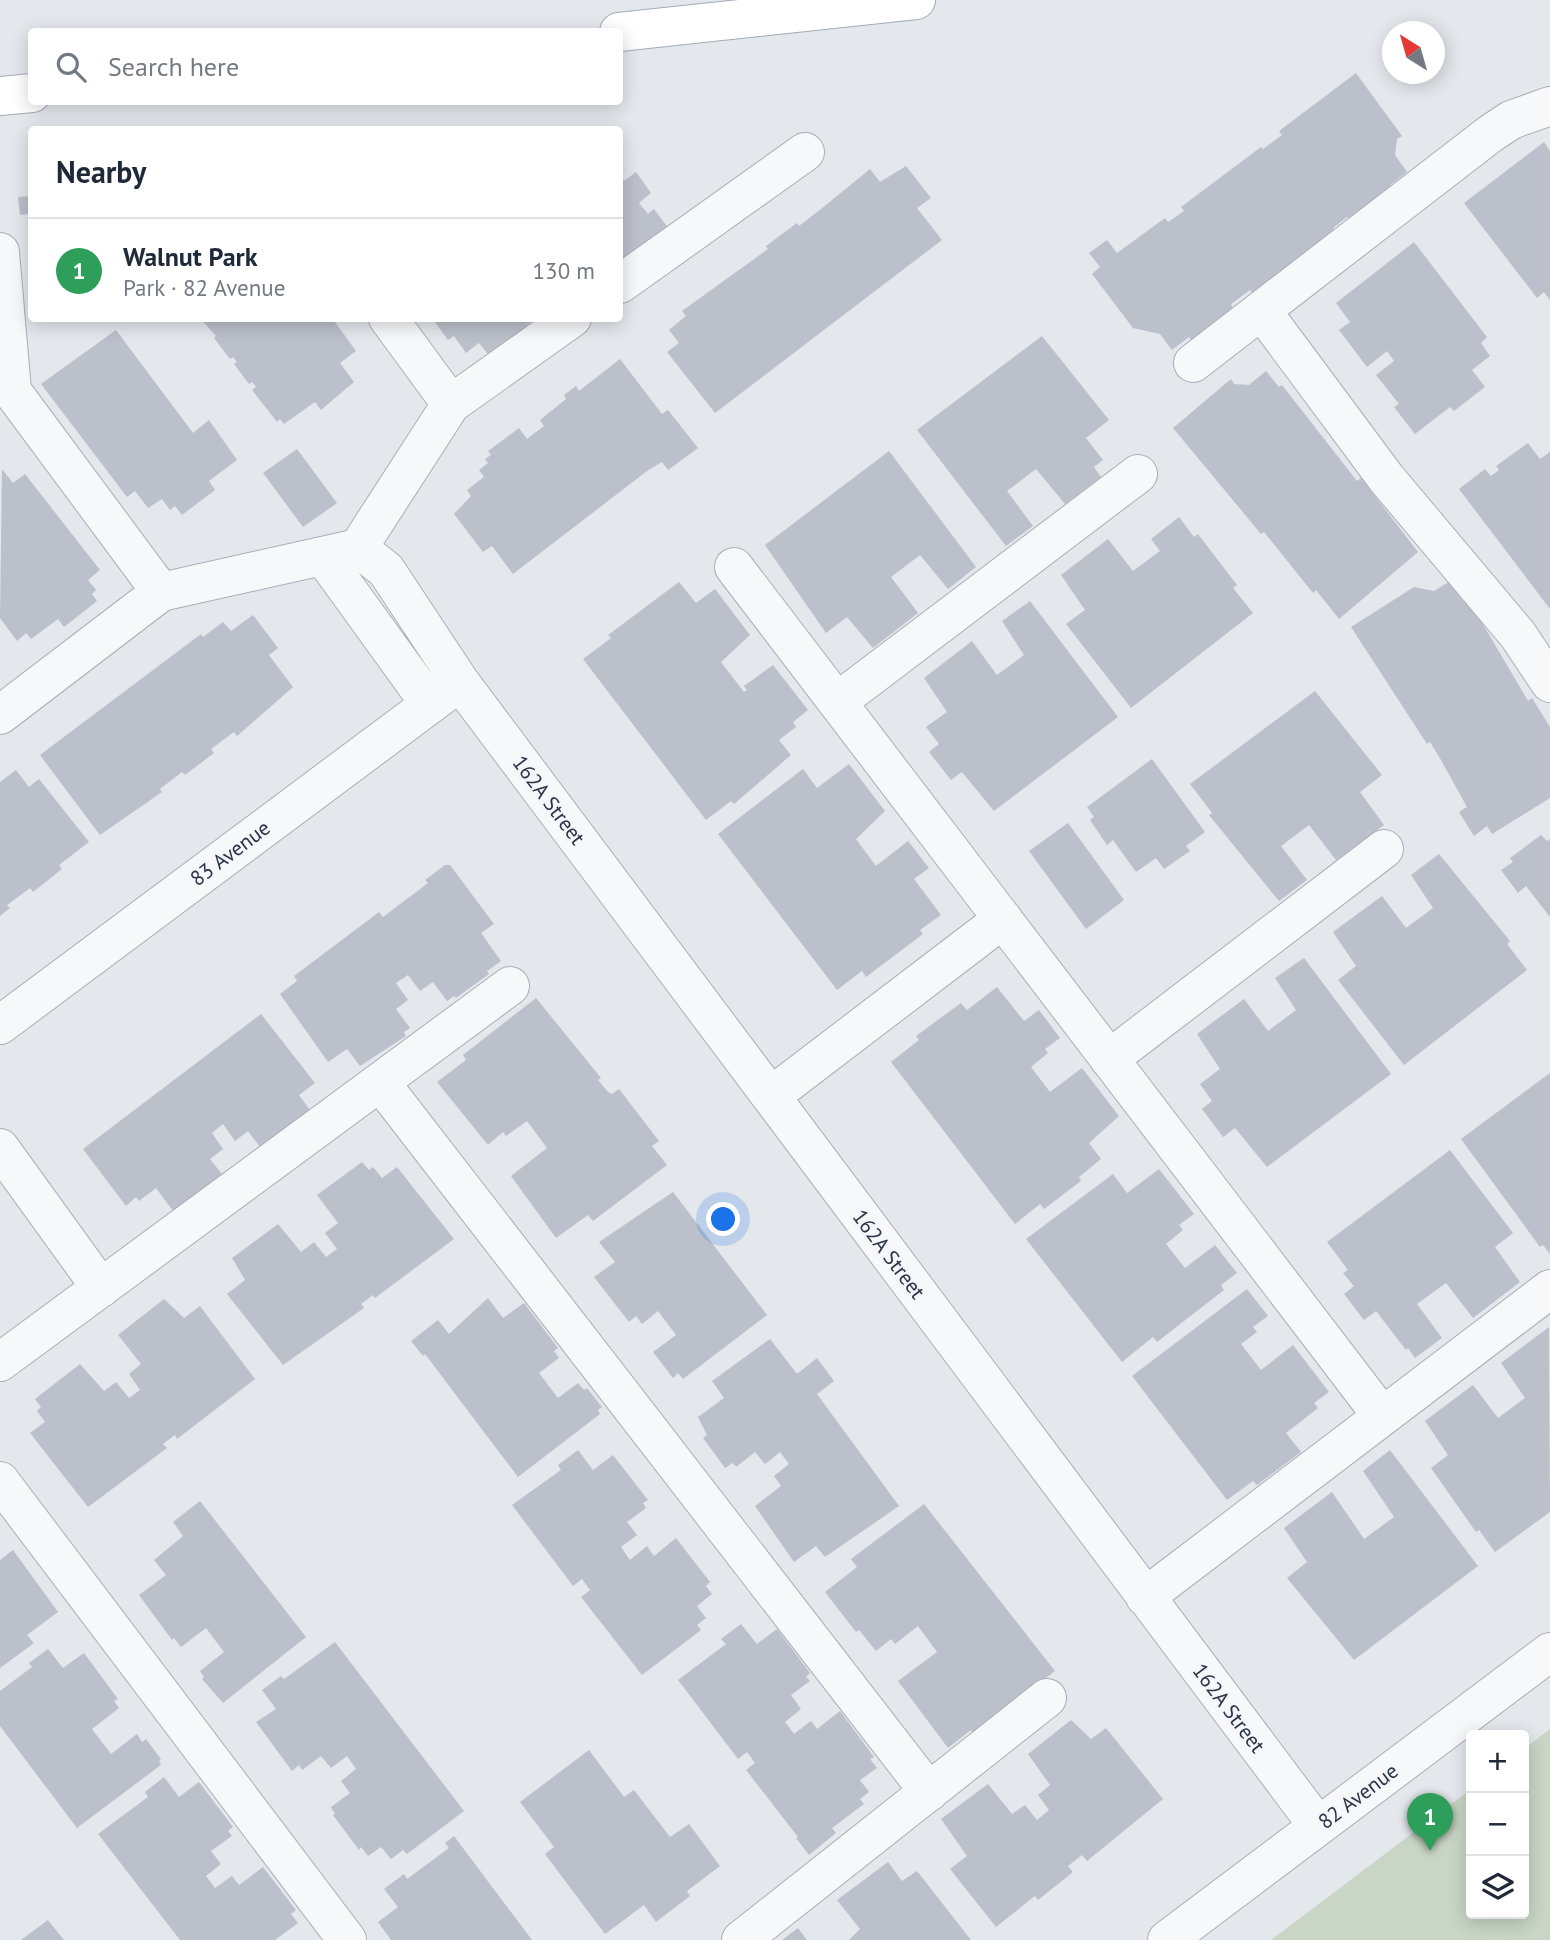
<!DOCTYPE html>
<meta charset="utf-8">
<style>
body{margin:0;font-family:"PT Sans",sans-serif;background:#f6f6f7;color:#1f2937}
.controls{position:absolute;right:21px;bottom:21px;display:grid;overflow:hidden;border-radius:7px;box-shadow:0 4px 18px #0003}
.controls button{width:63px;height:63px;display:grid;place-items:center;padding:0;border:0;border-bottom:2px solid #e0e1e3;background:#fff;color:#1f2937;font:35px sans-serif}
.compass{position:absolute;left:1382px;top:21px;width:63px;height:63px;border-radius:50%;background:#fff;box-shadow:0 4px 18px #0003;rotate:323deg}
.you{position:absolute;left:724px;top:1220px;width:24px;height:24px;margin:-18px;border:5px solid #fff;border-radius:50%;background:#1a73e8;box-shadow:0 0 0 10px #1a73e833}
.badge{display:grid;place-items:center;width:46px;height:46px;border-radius:50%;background:#d1495b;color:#fff;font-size:23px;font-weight:700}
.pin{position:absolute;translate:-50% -58px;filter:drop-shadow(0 2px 4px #0008)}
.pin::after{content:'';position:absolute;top:37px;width:24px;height:21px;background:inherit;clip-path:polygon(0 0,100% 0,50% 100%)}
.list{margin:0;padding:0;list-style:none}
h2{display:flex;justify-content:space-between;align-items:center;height:91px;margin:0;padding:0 28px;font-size:30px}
h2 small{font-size:23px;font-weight:400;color:#747a83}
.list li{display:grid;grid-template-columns:46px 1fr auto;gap:21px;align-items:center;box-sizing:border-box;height:105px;padding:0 28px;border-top:2px solid #e0e1e3}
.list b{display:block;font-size:26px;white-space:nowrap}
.list p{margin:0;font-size:23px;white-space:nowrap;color:#747a83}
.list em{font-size:23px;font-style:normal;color:#747a83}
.icon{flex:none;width:38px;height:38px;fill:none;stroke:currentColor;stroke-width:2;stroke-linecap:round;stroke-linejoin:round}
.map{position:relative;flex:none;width:1550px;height:1940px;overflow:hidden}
.search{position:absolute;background:#fff;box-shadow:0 4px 18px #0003;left:28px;top:28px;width:595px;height:77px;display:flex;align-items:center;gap:18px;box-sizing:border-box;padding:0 24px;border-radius:7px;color:#747a83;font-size:26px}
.panel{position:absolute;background:#fff;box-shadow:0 4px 18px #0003;left:28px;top:126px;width:595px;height:196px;border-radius:7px}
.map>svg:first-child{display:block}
</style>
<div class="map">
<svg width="1550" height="1940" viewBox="0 0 1550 1940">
<rect width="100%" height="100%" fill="#e4e7ec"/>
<path fill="#c9d6c5" d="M1550,1729V1940H1271L1471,1789V1914H1524V1749Z"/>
<path fill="#bbc0ca" d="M1356,73L1402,136L1397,139L1395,155L1407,172L1390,185L1393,188L1350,221L1347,217L1333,228L1336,231L1253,294L1250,290L1231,304L1233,309L1191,340L1189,337L1172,350L1160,334L1133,328L1092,274L1100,267L1089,253L1107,240L1117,253L1165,218L1168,222L1184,211L1181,207L1261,147L1263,149L1282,135L1279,131Z
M1544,142L1550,151V300L1544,292L1537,298L1464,203Z
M906,166L931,198L917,208L942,240L715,413L667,352L679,343L669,330L686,316L682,311L768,249L766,246L797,223L799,226L821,209L870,169L880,182Z
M636,172L651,193L639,203L648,214L654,209L672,233L620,273V176L624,181Z
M32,196V232H29L28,214L20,215L18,197Z
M1414,242L1487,337L1481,343L1490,356L1472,370L1485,387L1454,411L1450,407L1415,434L1394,407L1399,404L1376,375L1394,361L1387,351L1367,367L1339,330L1350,322L1336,303Z
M200,318H332L356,351L340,363L354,382L321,410L315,402L284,424L280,419L277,422L252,390L256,387L252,382L249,384L234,364L237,362L233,357L230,359L214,338L216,336Z
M432,318H535L527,325L533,334L499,359L492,351L488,354L479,343L466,353L454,336L448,340Z
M116,330L193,433L209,420L237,460L209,481L215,490L182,515L175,506L170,510L162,499L148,508L135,491L127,497L41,384Z
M1042,336L1109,420L1086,438L1103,460L1094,467L1101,477L1065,504L1036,469L1007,491L1033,526L1006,546L917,430Z
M620,359L662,414L668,410L698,448L668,470L662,462L647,471L513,574L492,546L483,552L454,514L471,496L467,490L484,477L479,470L488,463L485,459L491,455L488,451L519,428L527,439L544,426L540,420L566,399L564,395L576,386L579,391Z
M1266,371L1279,387L1282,385L1357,481L1361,478L1418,552L1339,619L1316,590L1313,593L1264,532L1261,534L1173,428L1231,379L1234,384L1249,385Z
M1528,443L1540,459L1550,452V609L1459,489L1485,469L1491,476L1499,470L1496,466Z
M297,449L337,503L303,527L263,473Z
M889,451L976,567L948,589L920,555L891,577L918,613L873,648L847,617L826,633L765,545Z
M2,469L13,483L25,474L100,570L88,580L96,590L92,594L97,601L64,627L58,619L31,639L26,633L17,641L0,618Z
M1179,517L1194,537L1198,534L1237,585L1233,588L1253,613L1131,708L1066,624L1085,610L1061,575L1108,539L1133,571L1160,551L1151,539Z
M1450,581L1462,600L1467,597L1528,701L1532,698L1550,727V798L1492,834L1487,826L1474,836L1459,812L1467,807L1441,760L1430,742L1427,744L1351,627L1414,587L1434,591Z
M679,582L696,603L715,589L750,635L721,662L744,692L747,690L744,686L773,665L808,710L793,722L796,727L779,740L791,755L734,804L731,801L706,820L583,659L611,638L608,635Z
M1030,601L1118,717L994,811L962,772L951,780L929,752L939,744L926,727L947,712L924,678L972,641L997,675L1024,655L1002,621Z
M253,615L278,648L269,655L293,687L237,736L234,732L211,749L214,753L185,775L182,772L160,789L162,792L100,835L40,755L201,634L203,637L223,622L231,631Z
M1315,691L1382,775L1360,792L1384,825L1336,860L1309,825L1281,846L1307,880L1279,901L1209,815L1212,813L1190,784Z
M1152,759L1205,832L1186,846L1190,851L1164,869L1156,858L1136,872L1113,840L1107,845L1090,820L1094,817L1087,807Z
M849,764L885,811L856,839L876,866L908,841L929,868L914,879L941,915L920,930L923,934L866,977L862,971L837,990L718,834L803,769L817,788Z
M16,770L29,787L39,779L89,842L59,865L62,869L33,892L30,888L7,905L10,908L0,916V782Z
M1068,823L1124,900L1086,929L1029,851Z
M1541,835L1547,841L1550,839V917L1526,886L1518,893L1501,870L1513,862L1510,858Z
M1439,854L1510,941L1507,944L1527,970L1404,1065L1338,980L1356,966L1333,932L1382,896L1406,928L1433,908L1411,875Z
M445,865H450L494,924L481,933L501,961L487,971L489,974L456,998L454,996L447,1001L433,982L420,991L408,975L396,983L408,1000L396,1009L410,1028L404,1032L406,1036L360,1066L347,1049L328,1062L280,994L297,981L294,976L379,912L383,917L428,883L425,880Z
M1304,958L1391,1074L1267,1167L1235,1128L1223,1137L1202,1109L1212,1101L1200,1084L1220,1069L1197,1034L1244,999L1268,1031L1296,1010L1275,978Z
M997,987L1024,1021L1039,1010L1060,1038L1045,1049L1048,1053L1031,1067L1050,1092L1082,1068L1119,1116L1089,1143L1101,1159L1079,1177L1081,1181L1044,1209L1040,1204L1015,1224L891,1062L919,1040L916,1036L961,1003L967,1010Z
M536,998L601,1078L598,1080L608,1092L612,1094L619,1089L659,1141L652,1146L667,1165L593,1221L588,1215L556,1238L511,1176L547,1148L527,1121L506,1136L503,1132L488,1145L437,1082L466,1060L463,1055Z
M261,1014L315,1083L299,1095L312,1113L263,1151L248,1131L235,1141L223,1124L212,1133L223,1149L210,1159L225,1178L176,1215L156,1188L139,1201L136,1197L126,1206L83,1149Z
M1550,1073V1254L1543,1245L1540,1247L1461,1139Z
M1450,1150L1513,1233L1495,1247L1520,1282L1473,1318L1446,1283L1417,1304L1442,1338L1415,1358L1408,1348L1406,1350L1376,1311L1364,1320L1344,1294L1354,1286L1343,1273L1348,1270L1327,1242Z
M362,1162L369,1170L373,1167L382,1178L397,1167L454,1239L375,1298L373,1295L361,1304L364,1308L283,1365L227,1294L245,1280L232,1258L278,1224L301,1252L314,1242L326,1257L337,1249L325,1233L338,1223L317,1195Z
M1159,1169L1194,1214L1179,1225L1183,1230L1166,1244L1185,1268L1215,1245L1237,1273L1221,1285L1224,1290L1157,1342L1153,1337L1122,1362L1026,1239L1113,1174L1127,1193Z
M673,1192L767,1315L683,1379L678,1373L673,1378L653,1352L676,1335L658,1311L642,1324L636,1316L629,1322L594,1277L615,1262L599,1242Z
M1247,1289L1268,1316L1253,1327L1257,1332L1241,1344L1261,1370L1293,1345L1329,1392L1314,1403L1318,1408L1286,1433L1301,1452L1257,1485L1253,1481L1227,1500L1132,1376Z
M488,1298L503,1318L524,1303L558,1348L554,1351L559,1358L539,1373L558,1398L578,1383L584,1390L587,1388L602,1407L598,1410L600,1414L518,1477L425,1354L423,1356L411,1341L438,1320L449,1334Z
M164,1299L184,1318L200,1306L255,1379L177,1439L175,1435L163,1444L167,1448L88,1507L30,1433L45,1422L37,1411L41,1407L35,1399L80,1364L104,1391L116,1382L129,1398L140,1390L129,1374L141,1364L118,1335Z
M1549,1327L1550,1512L1495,1552L1479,1530L1476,1532L1431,1468L1448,1455L1425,1421L1473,1385L1498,1418L1525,1398L1501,1363Z
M770,1339L797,1374L817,1358L834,1381L817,1394L899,1506L825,1557L816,1546L794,1562L755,1506L781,1486L774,1476L789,1464L780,1452L765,1464L755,1452L736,1467L733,1463L725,1468L703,1438L707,1435L698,1417L724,1398L712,1381Z
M578,1450L593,1470L613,1455L648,1500L643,1503L646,1508L627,1522L637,1535L621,1547L630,1560L647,1546L654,1556L676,1538L710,1582L706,1586L712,1594L697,1606L706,1618L697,1625L701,1630L642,1675L581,1597L590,1590L582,1579L573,1586L512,1505L561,1470L558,1465Z
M1390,1450L1478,1566L1354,1660L1287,1578L1307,1562L1284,1528L1332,1492L1364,1539L1394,1517L1363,1471Z
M200,1501L306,1637L223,1703L202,1679L204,1677L200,1671L224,1652L206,1628L181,1647L174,1638L172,1640L139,1595L166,1575L154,1560L183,1536L173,1522Z
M924,1504L1055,1671L974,1734L971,1730L948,1748L898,1681L937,1652L918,1626L895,1644L891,1639L876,1651L859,1630L856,1632L825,1592L857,1567L851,1559Z
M13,1550L58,1612L27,1635L34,1643L0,1668V1560Z
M741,1624L757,1644L777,1629L810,1673L806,1677L810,1681L791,1695L801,1709L785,1722L794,1734L811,1721L817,1729L840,1711L874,1757L870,1759L877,1768L860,1780L869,1792L860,1799L864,1804L832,1828L836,1833L809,1855L796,1838L798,1837L746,1770L755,1763L747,1752L738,1759L678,1680L726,1644L721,1639Z
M335,1642L464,1811L407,1854L403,1850L391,1859L381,1847L368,1856L361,1847L359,1850L333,1815L335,1814L331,1807L350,1793L341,1781L356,1769L347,1756L331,1768L321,1756L302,1770L299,1765L292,1771L256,1722L276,1709L262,1690L281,1676L284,1679Z
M48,1649L63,1668L84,1653L118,1699L114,1701L119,1708L92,1729L111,1754L137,1734L142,1742L146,1739L161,1759L159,1761L161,1765L77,1828L0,1726V1691L32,1667L29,1663Z
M1071,1720L1091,1739L1106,1728L1163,1799L1087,1861L1082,1855L1068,1866L1073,1872L1038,1900L1035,1896L996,1927L950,1869L967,1856L941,1819L988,1784L1012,1814L1025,1805L1037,1820L1049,1810L1038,1795L1050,1785L1028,1754Z
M589,1750L624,1797L634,1790L670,1837L689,1824L720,1866L687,1891L690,1896L656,1922L644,1905L605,1934L545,1854L554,1847L520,1802Z
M164,1777L179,1797L199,1782L233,1827L228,1831L232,1836L211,1851L221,1864L206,1876L215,1888L232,1876L239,1885L263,1867L296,1910L291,1914L298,1923L275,1940H180L98,1834L148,1797L145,1792Z
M454,1836L532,1940H391L378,1922L398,1907L384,1889L404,1874L407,1879L449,1848L445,1843Z
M888,1862L902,1881L917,1871L971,1940H849L860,1929L837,1900Z
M48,1920L64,1940H21Z
M798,1928L807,1940H782Z"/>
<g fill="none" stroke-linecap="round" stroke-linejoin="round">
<defs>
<path id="minor" d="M0,252L12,391L161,592
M620,284L805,152
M1262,311L1386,478L1518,635L1550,683
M388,318L451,404
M1193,363L1490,134L1511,120L1550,106
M358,548L386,570L460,682L1318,1826
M323,556L430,704
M734,567L1382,1416
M837,702L1138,474
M0,715L161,592L358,548L451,404L572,318
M0,1025L460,682
M1109,1059L1384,849
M380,1082L929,1792
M771,1096L1003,919
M0,1148L101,1288
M0,1362L510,986
M0,1481L347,1940
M1145,1597L1550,1289
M741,1940L1047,1698
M1167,1940L1550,1652"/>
<path id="major" d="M619,32L916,0
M0,96L32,93"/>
</defs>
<use href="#minor" stroke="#a9aeb7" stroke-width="40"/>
<use href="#major" stroke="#a3abb8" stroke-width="40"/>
<use href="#minor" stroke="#f7f8fa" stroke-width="38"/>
<use href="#major" stroke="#fff" stroke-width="38"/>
</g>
<g text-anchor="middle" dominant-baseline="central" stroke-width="5" stroke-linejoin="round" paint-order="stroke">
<g font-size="21" fill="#2b3445" stroke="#f4f6f9">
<text transform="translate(549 800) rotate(53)">162A Street</text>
<text transform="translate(230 853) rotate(-37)">83 Avenue</text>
<text transform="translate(889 1254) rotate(53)">162A Street</text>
<text transform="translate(1229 1708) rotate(53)">162A Street</text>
<text transform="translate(1358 1796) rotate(-37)">82 Avenue</text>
</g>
</g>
</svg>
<div class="controls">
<button>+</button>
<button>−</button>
<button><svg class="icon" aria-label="layers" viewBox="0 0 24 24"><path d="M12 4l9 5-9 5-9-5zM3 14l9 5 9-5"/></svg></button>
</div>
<svg class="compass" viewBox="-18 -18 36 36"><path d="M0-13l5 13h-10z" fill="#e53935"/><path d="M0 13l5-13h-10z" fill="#747a83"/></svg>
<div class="you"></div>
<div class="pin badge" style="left:1430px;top:1851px;background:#2e9e5b">1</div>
<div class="search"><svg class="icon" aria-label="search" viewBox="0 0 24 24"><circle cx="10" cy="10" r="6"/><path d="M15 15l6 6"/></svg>Search here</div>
<section class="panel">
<h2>Nearby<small></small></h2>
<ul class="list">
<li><span class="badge" style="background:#2e9e5b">1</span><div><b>Walnut Park</b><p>Park · 82 Avenue</p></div><em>130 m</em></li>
</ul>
</section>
</div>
